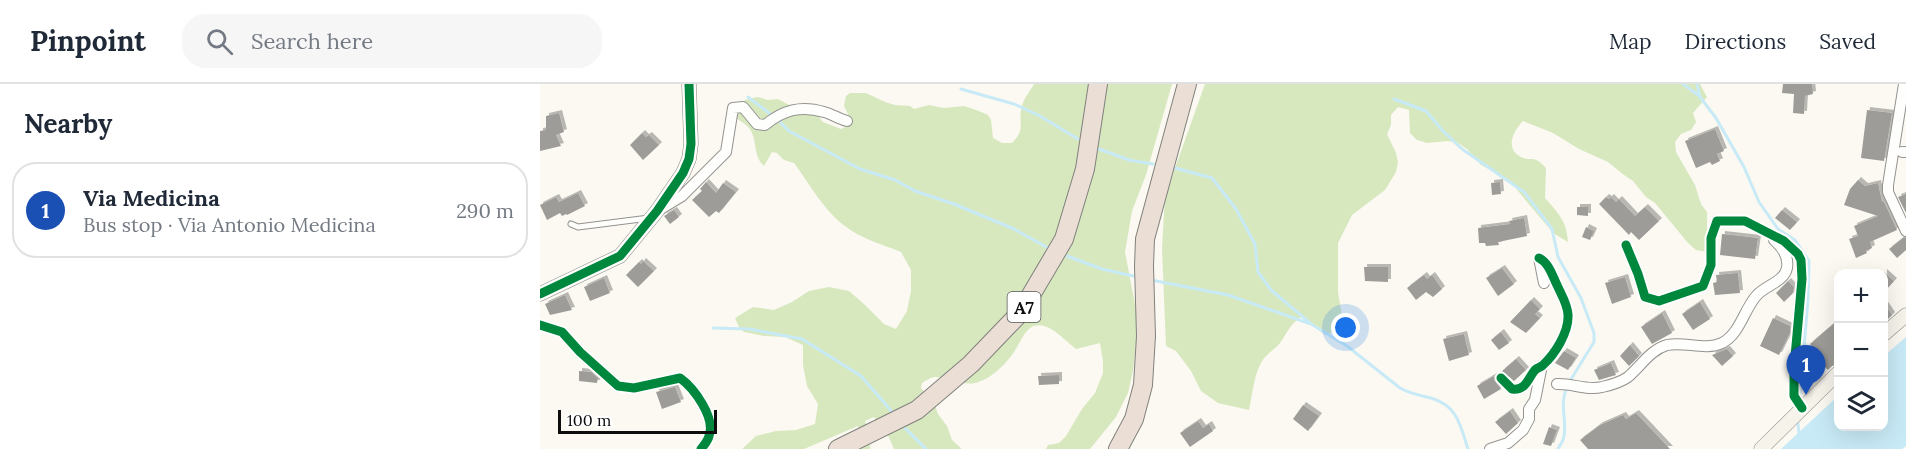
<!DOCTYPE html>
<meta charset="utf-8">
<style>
body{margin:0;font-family:Lora,serif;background:#f6f6f7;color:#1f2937}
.controls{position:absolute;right:18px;bottom:18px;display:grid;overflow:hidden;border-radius:12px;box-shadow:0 6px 24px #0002}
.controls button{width:54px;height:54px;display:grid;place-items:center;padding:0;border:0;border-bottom:2px solid #e0e1e3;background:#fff;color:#1f2937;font:30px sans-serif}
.scale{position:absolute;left:18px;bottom:15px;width:159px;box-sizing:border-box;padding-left:6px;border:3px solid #0d0d0d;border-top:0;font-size:16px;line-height:21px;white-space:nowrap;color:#0d0d0d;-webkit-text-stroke:4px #fff;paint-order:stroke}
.you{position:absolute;left:806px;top:244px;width:21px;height:21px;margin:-15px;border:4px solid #fff;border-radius:50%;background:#1a73e8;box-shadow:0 0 0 9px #1a73e833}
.badge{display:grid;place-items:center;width:39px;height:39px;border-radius:50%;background:#b45309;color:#fff;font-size:20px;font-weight:700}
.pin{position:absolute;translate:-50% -50px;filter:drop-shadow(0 2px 3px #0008)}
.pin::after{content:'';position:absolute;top:32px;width:21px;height:18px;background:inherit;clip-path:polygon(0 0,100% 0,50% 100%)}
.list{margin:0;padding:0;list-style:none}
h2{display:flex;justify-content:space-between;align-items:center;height:78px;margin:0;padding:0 24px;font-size:26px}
h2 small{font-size:20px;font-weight:400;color:#747a83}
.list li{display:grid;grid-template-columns:39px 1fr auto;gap:18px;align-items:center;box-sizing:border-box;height:96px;margin:0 12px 12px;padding:0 12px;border:2px solid #e0e1e3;border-radius:24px}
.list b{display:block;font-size:22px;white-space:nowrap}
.list p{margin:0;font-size:20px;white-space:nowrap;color:#747a83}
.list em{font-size:20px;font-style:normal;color:#747a83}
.icon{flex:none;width:33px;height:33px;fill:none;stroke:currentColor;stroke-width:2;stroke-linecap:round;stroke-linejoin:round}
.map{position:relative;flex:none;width:1366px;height:365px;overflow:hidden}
header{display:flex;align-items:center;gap:36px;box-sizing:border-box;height:84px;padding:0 30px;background:#fff;border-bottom:2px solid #e0e1e3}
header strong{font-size:28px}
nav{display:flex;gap:33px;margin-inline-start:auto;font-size:21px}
.search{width:420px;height:54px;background:#f6f6f7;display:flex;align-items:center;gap:15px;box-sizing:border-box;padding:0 21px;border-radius:24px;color:#747a83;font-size:22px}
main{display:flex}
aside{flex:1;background:#fff}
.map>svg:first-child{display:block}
</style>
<header>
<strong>Pinpoint</strong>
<div class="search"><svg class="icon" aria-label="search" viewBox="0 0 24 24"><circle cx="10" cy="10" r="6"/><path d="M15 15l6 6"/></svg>Search here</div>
<nav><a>Map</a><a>Directions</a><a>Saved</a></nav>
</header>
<main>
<aside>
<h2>Nearby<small></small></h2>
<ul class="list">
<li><span class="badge" style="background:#1a4fb4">1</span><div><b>Via Medicina</b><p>Bus stop · Via Antonio Medicina</p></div><em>290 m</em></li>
</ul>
</aside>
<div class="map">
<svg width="1366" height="365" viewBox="0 0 1366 365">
<defs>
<filter id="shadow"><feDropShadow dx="3" dy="-3" stdDeviation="0" flood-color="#0004"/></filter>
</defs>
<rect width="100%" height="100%" fill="#fbf9f2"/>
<path fill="#d7e8bf" d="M494,0H632L606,91L592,127L585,168L598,236L593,287L588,309L576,333L550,365H506L508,361L519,359L526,352L542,325L555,309L563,289V278L560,259L536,265C528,259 520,250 511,245C488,233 484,253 474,268C466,280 450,296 435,299C422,302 408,292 394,293C390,294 385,297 382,299L381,304L395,321L398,330L407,342L412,356L422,365H354L347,349L334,333L325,337L330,356V365H312L322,360L318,342L264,365H202L216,352L236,347L256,346L275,340L278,320L267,302L263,281V261L245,253L224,252L204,248L200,245L195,234L213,223L234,226L252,218L269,207L289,203L309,207L324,220L344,240L356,245L367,227L371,207V186L361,168C342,160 321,155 305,142C283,126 270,100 254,79L244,76L237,69L232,68L224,82C212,71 218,55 209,44C206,40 200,37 196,34L203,18L207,15L218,13L228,16L238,15L251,22L271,24L283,38L301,45L310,41L311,36L304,22L306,12L310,9H326L345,18L355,21L370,22L374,25L389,21L404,24L424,22L439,27L448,31L451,36L453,54L462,59H472C487,44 477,39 482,22C484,14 490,7 494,0Z
M665,0H1160L1167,13L1153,29L1156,38L1151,46L1141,50L1135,58L1136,68L1155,101L1161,120L1167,128V168L1156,166L1148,159L1115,119L1106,113L1093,97L1084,91L1068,78L1039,65L1013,49L983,37C974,46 965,63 979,72C991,79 993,69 1006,84L1005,114C1018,129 1027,137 1028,158L1013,149L968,95L941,81L927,65L918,59L908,57L887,59L877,56L870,49L869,26L858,23L851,31V41L847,50L856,69L858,78L856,88L845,106L812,131L798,159V208L803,238L795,247L785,251L761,233C749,241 748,248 740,259C736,264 731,267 726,272C714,285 713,309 709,326L678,319L661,307L651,287L636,267L626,262L622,164L625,112Z"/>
<path fill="#c8eaf6" d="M1366,253V362L1362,365H1241L1298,312V342H1344V272Z"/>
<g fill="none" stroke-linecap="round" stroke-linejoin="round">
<path stroke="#c8eaf6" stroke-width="3" d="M1143,0L1158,11
M1157,0L1160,13L1176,34L1204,83L1219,118L1238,145L1255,156L1269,177L1268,216L1260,309
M421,5L474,20L500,32L538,55
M208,13L233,32
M854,15L886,27L903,47L922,65L984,108L1012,145L1018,173L1041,214L1054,249V258L1030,297
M238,36L249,47L320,85L355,96L375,107L414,120L474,145L510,165
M559,65L589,76L613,80
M635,84L672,94L696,125L715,160L718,188L731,206L769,238
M527,172L562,185L593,192
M611,196L688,211L771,240L807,262L860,304C870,310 880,311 891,314C918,322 920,341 928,365
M173,244L209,245L262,255L321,292L353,329
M1258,340L1259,350
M365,344L386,365
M1018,365C1020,361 1024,356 1024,352C1027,335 1019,321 1027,303"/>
</g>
<path fill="#9e9c98" filter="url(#shadow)" d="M1243,0H1272L1273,10L1265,12L1264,30L1253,29L1254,10L1242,9Z
M1327,26L1352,29L1344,77L1321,74Z
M19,29L24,48L16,51L21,62L0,67V47L6,46V32Z
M1175,45L1184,67L1177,70L1180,77L1172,81L1170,78L1156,84L1145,57Z
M102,49L106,53L109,51L119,61L103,76L90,61Z
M1318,96L1325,102L1338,99L1342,118H1344L1357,146L1330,158L1332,164L1326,167L1327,169L1316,174L1309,155L1318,152L1314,142L1338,132L1304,121L1310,105Z
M166,98L176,109L183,99L196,108L179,129L176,127L169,133L152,116L162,107L160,105Z
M960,98L961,110L952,111L951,99Z
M38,109L45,122L27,131L26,130L22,132L20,129L7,136L0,121L16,113L19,118Z
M1366,110V129L1358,113Z
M1066,113L1069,115L1071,113L1076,118L1079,115L1095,132L1105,123L1119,137L1099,156L1091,148L1089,151L1059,120Z
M1037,123H1048V132L1037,131Z
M134,126L139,133L130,140L124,132Z
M1242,126L1257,138L1250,146L1235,134Z
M984,134L987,152L958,158L959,161L946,162L945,159H939L938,144L970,140L969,137Z
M1046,143L1054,147L1050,156L1042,153Z
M1182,150L1218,154L1215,175L1180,171Z
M1363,154H1366V166L1357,174L1349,165Z
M103,177L114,187L98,203L86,191L99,178L101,180Z
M824,183H848V198L825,197Z
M962,184L974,200L958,212L946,194Z
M1344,188L1354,197L1344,208Z
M1198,189L1200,209L1175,211L1173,199L1177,198L1176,191Z
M884,191L887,195L892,191L902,205L893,213L886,208L876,216L867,204Z
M1085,193L1091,213L1072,220L1065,199Z
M64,194L70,209L50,217L44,203Z
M1248,197L1254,203L1253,209L1244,218L1236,209Z
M25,211L32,226L10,231L5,220Z
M991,216L1000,225L995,230L1000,234L986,249L970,238Z
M1160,218L1170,235L1153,246L1142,230Z
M1344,219L1352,231L1344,239Z
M1122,229L1132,249L1112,260L1101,243Z
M1233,234L1250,242V249L1239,271L1220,262Z
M1299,235V280L1292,282L1288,286L1280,278L1283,275L1270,260Z
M961,248L969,259L959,266L951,256Z
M924,250L929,271L909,277L903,255Z
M1090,261L1099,272L1089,282L1080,272Z
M1187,265L1193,272L1182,282L1172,271Z
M1024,267L1036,274L1028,286L1015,279Z
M976,275L986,286L974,297L962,287Z
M1071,279L1076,291L1059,296L1054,286Z
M39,287L51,288L58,294L57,299L39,297Z
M519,291V300L499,301L498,292Z
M954,292V296L961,305L944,315L937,302Z
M135,303L141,318L122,325L116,308Z
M763,321L779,332L768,347L753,335Z
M970,327L978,339L966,350L955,338Z
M1096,329L1130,365H1048L1040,356L1060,341L1083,331L1086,335Z
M658,337L663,344L669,340L673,347L650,363L640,349Z
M1009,343L1017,346L1011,362L1003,360Z"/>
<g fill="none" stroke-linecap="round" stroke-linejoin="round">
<defs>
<path id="lane" d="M31,140L38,143L109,134"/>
<path id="street" d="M1364,0L1348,101V108L1366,147
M1362,68H1366
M119,126L142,112L186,68L193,24L203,23L217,40L225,41C243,26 261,21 284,28C292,30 299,35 307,37
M1086,161L1098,190L1105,213L1119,217L1163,202L1171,181V154L1177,137H1205L1244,157L1258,170L1261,176L1262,195L1254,284V312L1262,324
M999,174L1004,199
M0,241L22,248L40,268L78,302L94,304L140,294C154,304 176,334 169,352C168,357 164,361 161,365
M961,294L972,305C986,307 988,294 995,286C998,283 1000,284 1003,281C1015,270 1029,248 1028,231C1028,221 1021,210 1017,201C1012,191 1009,179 999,174
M1017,300C1032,299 1047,307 1062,303C1071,301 1081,298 1088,293C1101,282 1110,266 1127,261C1145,257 1165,267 1182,259C1200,250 1204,225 1217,211C1226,201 1244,198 1247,184C1249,172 1242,163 1234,156
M950,365L968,359L983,346L989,335V325L995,316L1002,281"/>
<path id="secondary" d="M0,210L80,172L117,127L143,89L149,75L151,60L149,0
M1344,250L1366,231
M1221,365L1298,289"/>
<path id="highway" d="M298,365L377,326L431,280L481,228L524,155L545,85L558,0
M578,365L594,335L603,301L606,252L604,182L605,155L647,0"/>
</defs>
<use href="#lane" stroke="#949390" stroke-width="7"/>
<use href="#street" stroke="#949390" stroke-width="12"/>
<use href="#secondary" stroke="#8b8a87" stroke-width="15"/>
<use href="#highway" stroke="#81817d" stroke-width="20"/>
<use href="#lane" stroke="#fefefd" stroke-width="5"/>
<use href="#street" stroke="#fefefd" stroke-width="10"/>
<use href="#secondary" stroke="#f5f3ea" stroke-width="14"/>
<use href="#highway" stroke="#eaded5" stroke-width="18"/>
<defs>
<path id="cycleway" d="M1086,161L1098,190L1105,213L1119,217L1163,202L1171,181V154L1177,137H1205L1244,157L1258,170L1261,176L1262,195L1254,284V312L1262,324
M0,210L80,172L117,127L143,89L149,75L151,60L149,0
M0,241L22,248L40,268L78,302L94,304L140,294C154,304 176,334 169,352C168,357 164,361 161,365
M961,294L972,305C986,307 988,294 995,286C998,283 1000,284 1003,281C1015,270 1029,248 1028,231C1028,221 1021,210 1017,201C1012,191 1009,179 999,174"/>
</defs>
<use href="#cycleway" stroke="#fff" stroke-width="13"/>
<use href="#cycleway" stroke="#00873e" stroke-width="9"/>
</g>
<g text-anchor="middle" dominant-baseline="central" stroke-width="6" stroke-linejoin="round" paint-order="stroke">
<rect fill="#fff" stroke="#565656" stroke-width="1.5" x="467.5" y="208" width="33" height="30" rx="4.5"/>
<g font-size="18" font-weight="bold" fill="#0d0d0d">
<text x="484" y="223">A7</text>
</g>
</g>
</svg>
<div class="controls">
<button>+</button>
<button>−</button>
<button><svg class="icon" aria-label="layers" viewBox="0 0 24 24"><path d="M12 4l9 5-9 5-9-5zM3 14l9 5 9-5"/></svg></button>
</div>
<div class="scale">100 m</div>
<div class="you"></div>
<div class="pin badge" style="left:1266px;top:311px;background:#1a4fb4">1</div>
</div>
</main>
